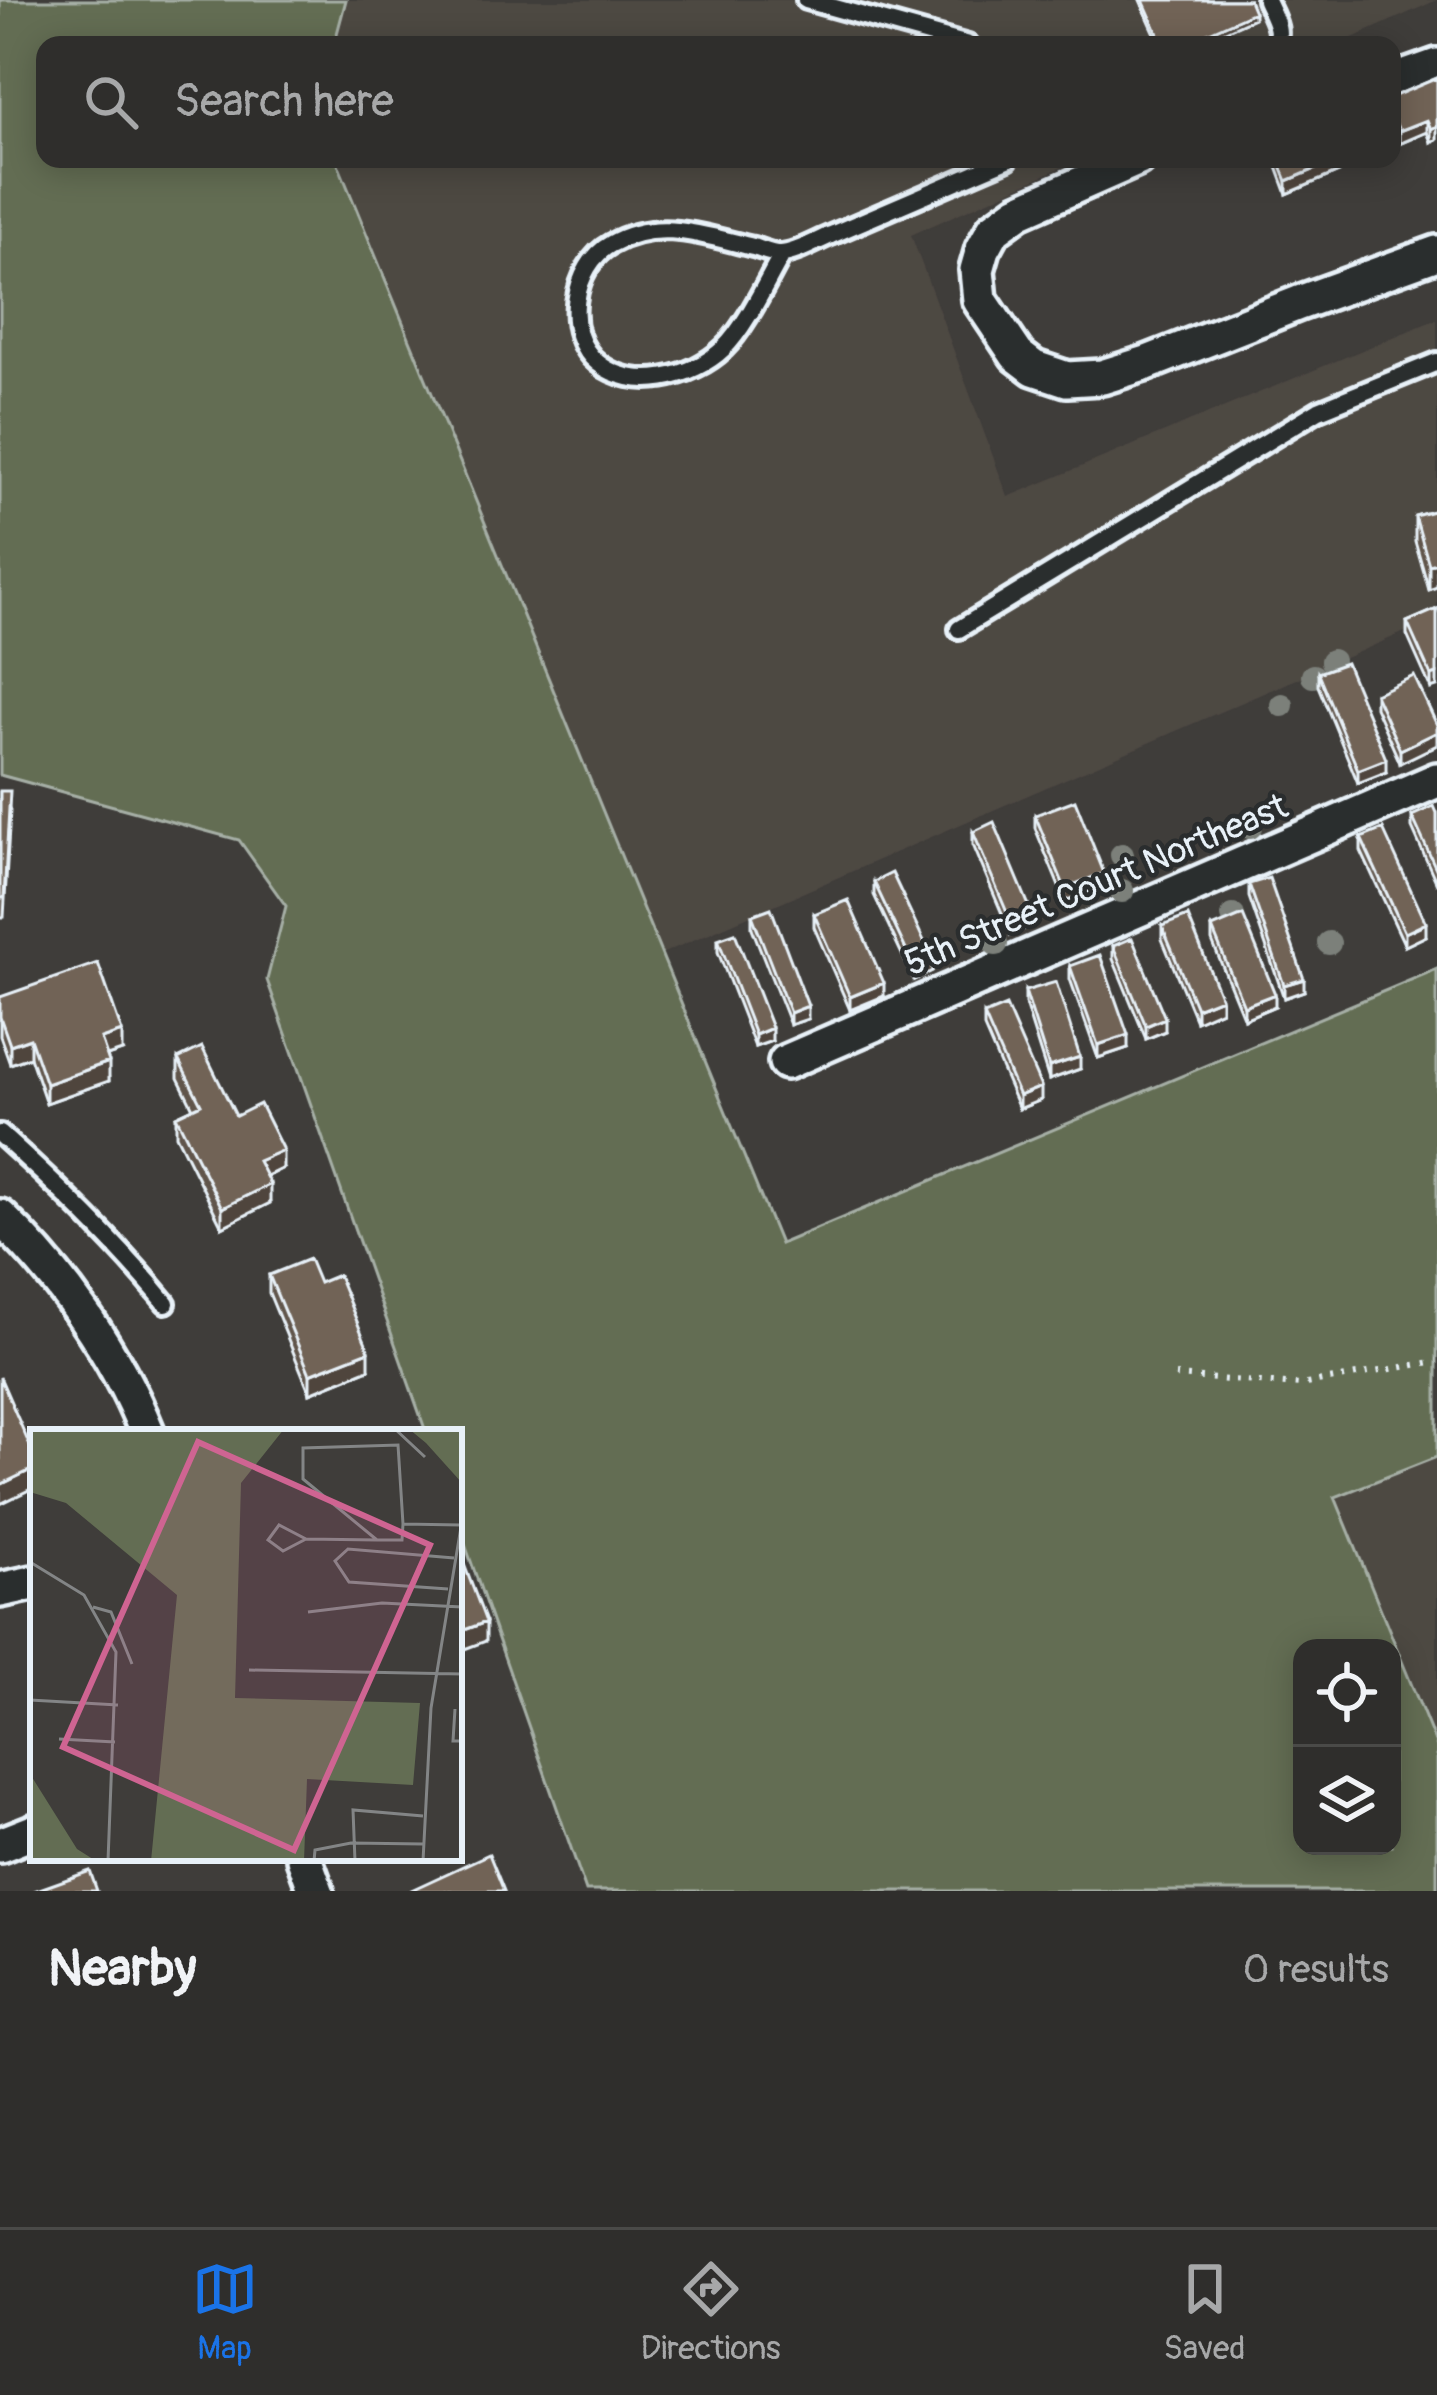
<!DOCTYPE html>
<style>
body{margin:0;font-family:Pangolin,sans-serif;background:#373634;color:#f1f3f6}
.controls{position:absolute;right:36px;bottom:36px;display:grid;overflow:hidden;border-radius:24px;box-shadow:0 6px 30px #0003}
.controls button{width:108px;height:108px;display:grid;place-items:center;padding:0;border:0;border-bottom:3px solid #4a4a48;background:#2f2e2c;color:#f1f3f6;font:60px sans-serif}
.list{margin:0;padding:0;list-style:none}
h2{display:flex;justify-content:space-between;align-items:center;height:156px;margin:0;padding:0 48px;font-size:51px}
h2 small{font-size:39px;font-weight:400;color:#a7a8a9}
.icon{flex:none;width:66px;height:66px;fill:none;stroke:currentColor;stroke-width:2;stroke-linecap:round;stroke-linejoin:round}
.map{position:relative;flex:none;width:1437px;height:1891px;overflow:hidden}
.search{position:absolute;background:#2f2e2c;box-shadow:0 6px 30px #0003;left:36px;right:36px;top:36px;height:132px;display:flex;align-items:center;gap:30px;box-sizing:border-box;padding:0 42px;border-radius:24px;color:#a7a8a9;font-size:45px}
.sheet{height:336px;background:#2f2e2c}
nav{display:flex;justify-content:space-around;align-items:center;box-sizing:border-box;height:168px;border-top:3px solid #4a4a48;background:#2f2e2c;font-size:33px;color:#a7a8a9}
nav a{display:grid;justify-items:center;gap:6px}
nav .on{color:#1a73e8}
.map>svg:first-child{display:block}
</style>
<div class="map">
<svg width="1437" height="1891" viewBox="0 0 1437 1891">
<rect width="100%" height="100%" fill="#3f3d3a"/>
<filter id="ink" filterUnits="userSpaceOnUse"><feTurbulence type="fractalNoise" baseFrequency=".00833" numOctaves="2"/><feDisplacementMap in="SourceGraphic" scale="24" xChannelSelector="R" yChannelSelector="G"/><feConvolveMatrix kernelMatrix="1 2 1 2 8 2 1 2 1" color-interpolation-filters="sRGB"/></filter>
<g filter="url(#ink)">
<path fill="#4e4843" d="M346,0H1437L1337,45H334Z
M336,159H1080L911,235L1008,497L1437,319V618L661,954Z
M1437,1457V1747L1335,1497Z"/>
<path fill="#636d53" stroke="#a6afa6" stroke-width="3" fill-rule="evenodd" d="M0,0H346L334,45H45V159H336L780,1244L1437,969V1457L1335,1497L1437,1747V1891H586L459,1527V1432H426L267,980L286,906L239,840L0,775ZM1302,1648H1392V1846H1302Z"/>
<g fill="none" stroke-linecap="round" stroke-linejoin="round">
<defs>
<path id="lane" d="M806,0L968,45
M1266,0C1272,14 1285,33 1273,45
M782,255C767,281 745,328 724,348C693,378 634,392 598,363C561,334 573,265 611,244C657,217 706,236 753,247C761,249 771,254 780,254C795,254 816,241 831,235C890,210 949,184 1008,159
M959,629L1319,410L1437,362
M0,1134C59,1187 116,1242 166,1303"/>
<path id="street" d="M1392,82L1437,66
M1137,159L1019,211L994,229L983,249L977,270L980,300L1017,355L1034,368L1067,379L1102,377L1147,363L1299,303L1437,253
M786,1062L1437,780
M0,1217C62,1276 115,1352 147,1432
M0,1590L33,1583
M0,1845L33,1832
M304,1858L316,1891"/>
</defs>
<use href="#lane" stroke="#e8f1f8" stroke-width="26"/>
<use href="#street" stroke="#e8f1f8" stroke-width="42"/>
<path stroke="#e8f1f8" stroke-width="6" stroke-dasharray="3 9" stroke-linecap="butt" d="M1175,1376L1300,1385L1437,1361"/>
<use href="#lane" stroke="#2a2d2e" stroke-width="16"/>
<use href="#street" stroke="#2a2d2e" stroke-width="33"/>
</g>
<g fill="#7b807a">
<circle cx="1332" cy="661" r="12"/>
<circle cx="1313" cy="676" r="12"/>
<circle cx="1282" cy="705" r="12"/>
<circle cx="1250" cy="827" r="12"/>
<circle cx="1122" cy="855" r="12"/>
<circle cx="1122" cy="891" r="12"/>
<circle cx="1233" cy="916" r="12"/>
<circle cx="1329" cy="943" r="12"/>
<circle cx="996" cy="944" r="12"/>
</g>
<path fill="#61554b" stroke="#e8f1f8" stroke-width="3" d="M1140,0H1249L1254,18L1194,45H1160Z
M1437,78L1431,142L1427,132L1399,144L1392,126V97Z
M1274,159H1369L1287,194Z
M1437,510L1429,590L1415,541V516Z
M1437,609L1431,689L1407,635V622Z
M1318,673L1386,772L1358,783L1318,686Z
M1375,694L1437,725L1400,763L1375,707Z
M0,791L10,810L4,917H0Z
M1437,813V884L1412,828V816Z
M1035,815L1104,886L1065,901L1035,828Z
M973,832L1032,925L1011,935L973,845Z
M1361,838L1426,936L1405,946L1361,851Z
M874,882L932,971L914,980L874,895Z
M1249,884L1304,991L1284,998L1249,897Z
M814,914L884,996L850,1010L814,927Z
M752,915L808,1019L790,1025L752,928Z
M1162,926L1221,1010L1196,1021L1162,939Z
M1212,928L1275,1006L1244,1019L1212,941Z
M718,939L772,1041L755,1047L718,952Z
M1113,946L1165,1031L1146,1039L1113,959Z
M1070,966L1128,1048L1098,1058L1070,979Z
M1025,991L1080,1069L1049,1080L1025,1004Z
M0,997L122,1051L107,1056L109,1081L46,1103L30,1057L10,1064L0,1036Z
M984,1015L1041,1100L1019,1109L984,1028Z
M178,1059L236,1116L283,1168L266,1177L270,1203L222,1227L176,1135V1116L193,1108L178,1078Z
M269,1275L319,1283L369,1369L310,1393L269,1293Z"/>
<path fill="#4f453d" stroke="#e8f1f8" stroke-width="3" d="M1254,12V18L1194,45H1180Z
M1427,120V132L1399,144V131Z
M1437,126V139L1431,142V129Z
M1339,159H1369L1287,194V181Z
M1437,563V587L1429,590V565Z
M1437,674V687L1431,689V676Z
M1437,732V745L1400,763V750Z
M1386,759V772L1358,783V770Z
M1104,873V886L1065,901V888Z
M1032,913V925L1011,935V922Z
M1426,923V936L1405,946V933Z
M932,958V971L914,980V967Z
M1304,979V991L1284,998V985Z
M884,983V996L850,1010V997Z
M1275,994V1006L1244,1019V1006Z
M1221,998V1010L1196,1021V1008Z
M808,1006V1019L790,1025V1013Z
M1165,1018V1031L1146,1039V1026Z
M772,1028V1041L755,1047V1035Z
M122,1032V1051L101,1058V1039Z
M1128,1035V1048L1098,1058V1045Z
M30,1038V1057L10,1064V1045Z
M1080,1057V1069L1049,1080V1067Z
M109,1062V1081L46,1103V1084Z
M1041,1087V1100L1019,1109V1096Z
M283,1150V1168L258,1180V1161Z
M270,1184V1203L222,1227V1208Z
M369,1351V1369L310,1393V1374Z
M33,1469V1488L0,1504V1485Z
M486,1622V1641L459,1651V1632Z"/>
<path fill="#716357" stroke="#e8f1f8" stroke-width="3" d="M1143,0H1249L1254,12L1180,45H1163Z
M1437,78V126L1431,129L1427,120L1399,131L1392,114V97Z
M1278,159H1339L1287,181Z
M1437,510V563L1429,565L1415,516Z
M1437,609V674L1431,676L1407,622Z
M1346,663L1386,759L1358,770L1318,673Z
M1414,676L1437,725V732L1400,750L1375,694Z
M0,791H10L4,898H0Z
M1075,800L1104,873L1065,888L1035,815Z
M1434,806L1437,813V871L1412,816Z
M994,822L1032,913L1011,922L973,832Z
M1383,829L1426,923L1405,933L1361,838Z
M892,873L932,958L914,967L874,882Z
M1269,878L1304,979L1284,985L1249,884Z
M848,900L884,983L850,997L814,914Z
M771,908L808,1006L790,1013L752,915Z
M1243,915L1275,994L1244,1006L1212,928Z
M1188,916L1221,998L1196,1008L1162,926Z
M735,933L772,1028L755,1035L718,939Z
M1132,938L1165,1018L1146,1026L1113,946Z
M1100,955L1128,1035L1098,1045L1070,966Z
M98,963L122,1032L101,1039L109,1062L46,1084L30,1038L10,1045L0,1017V997Z
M1056,982L1080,1057L1049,1067L1025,991Z
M1006,1006L1041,1087L1019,1096L984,1015Z
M202,1047L236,1116L260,1104L283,1150L258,1161L270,1184L222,1208L176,1116L201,1104L178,1059Z
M309,1259L319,1283L338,1275L369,1351L310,1374L269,1275Z
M0,1377L33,1453V1469L0,1485Z
M459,1551L486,1622L459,1632Z
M489,1854L504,1891H409Z
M90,1871L97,1891H34Z"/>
</g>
<g text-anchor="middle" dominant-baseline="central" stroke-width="9" stroke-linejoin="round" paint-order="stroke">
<g font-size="36" fill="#e8f1f8" stroke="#2a2d2e">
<text transform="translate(1096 885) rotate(-23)">5th Street Court Northeast</text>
</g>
</g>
<g transform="translate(30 1429)">
<rect width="432" height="432" fill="#3f3d3a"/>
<path d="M0,0H254L211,54L205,269L390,274L383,356L277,350L274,432H121L147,166L36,74L0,63ZM379,0H432V54L396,14ZM0,345L47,420L66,432H0Z" fill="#636d53"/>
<path fill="none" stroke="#838586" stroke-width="3" d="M365,0L395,28M373,95L368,16L273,19V50L347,111H372L373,95L431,96M276,110L253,122L238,111L249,96L276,110L347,111M0,133L54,166L86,223L78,432M418,160L319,153L305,132L318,120L424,129M63,178L81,183L102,235M278,183L352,174L432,178M219,241L432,245M0,271L88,276M425,280L423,312H432M29,310L85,313M284,432L285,421L321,414L393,415M325,432L323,381L393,387M393,432L401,279L432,92"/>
<path fill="#cf6492" fill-opacity="0.15" stroke="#cf6492" stroke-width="6" d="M168,13L400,116L264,421L33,318Z"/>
<rect width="432" height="432" fill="none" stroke="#e8f1f8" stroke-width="6"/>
</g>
</svg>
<div class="controls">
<button><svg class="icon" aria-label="locate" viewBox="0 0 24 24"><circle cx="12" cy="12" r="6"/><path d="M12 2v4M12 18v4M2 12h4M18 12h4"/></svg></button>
<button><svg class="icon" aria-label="layers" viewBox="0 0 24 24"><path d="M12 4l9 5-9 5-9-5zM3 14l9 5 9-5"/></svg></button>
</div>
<div class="search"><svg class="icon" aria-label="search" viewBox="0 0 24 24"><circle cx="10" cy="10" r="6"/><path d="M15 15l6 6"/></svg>Search here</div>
</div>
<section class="sheet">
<h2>Nearby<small>0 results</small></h2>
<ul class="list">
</ul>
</section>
<nav>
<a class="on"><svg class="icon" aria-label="map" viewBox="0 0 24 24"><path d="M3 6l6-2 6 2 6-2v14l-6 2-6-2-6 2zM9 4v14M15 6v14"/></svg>Map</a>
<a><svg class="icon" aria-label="directions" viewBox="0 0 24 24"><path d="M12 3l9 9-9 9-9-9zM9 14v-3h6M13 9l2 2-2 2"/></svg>Directions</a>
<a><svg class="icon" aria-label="saved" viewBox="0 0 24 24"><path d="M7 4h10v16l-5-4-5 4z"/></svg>Saved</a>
</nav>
